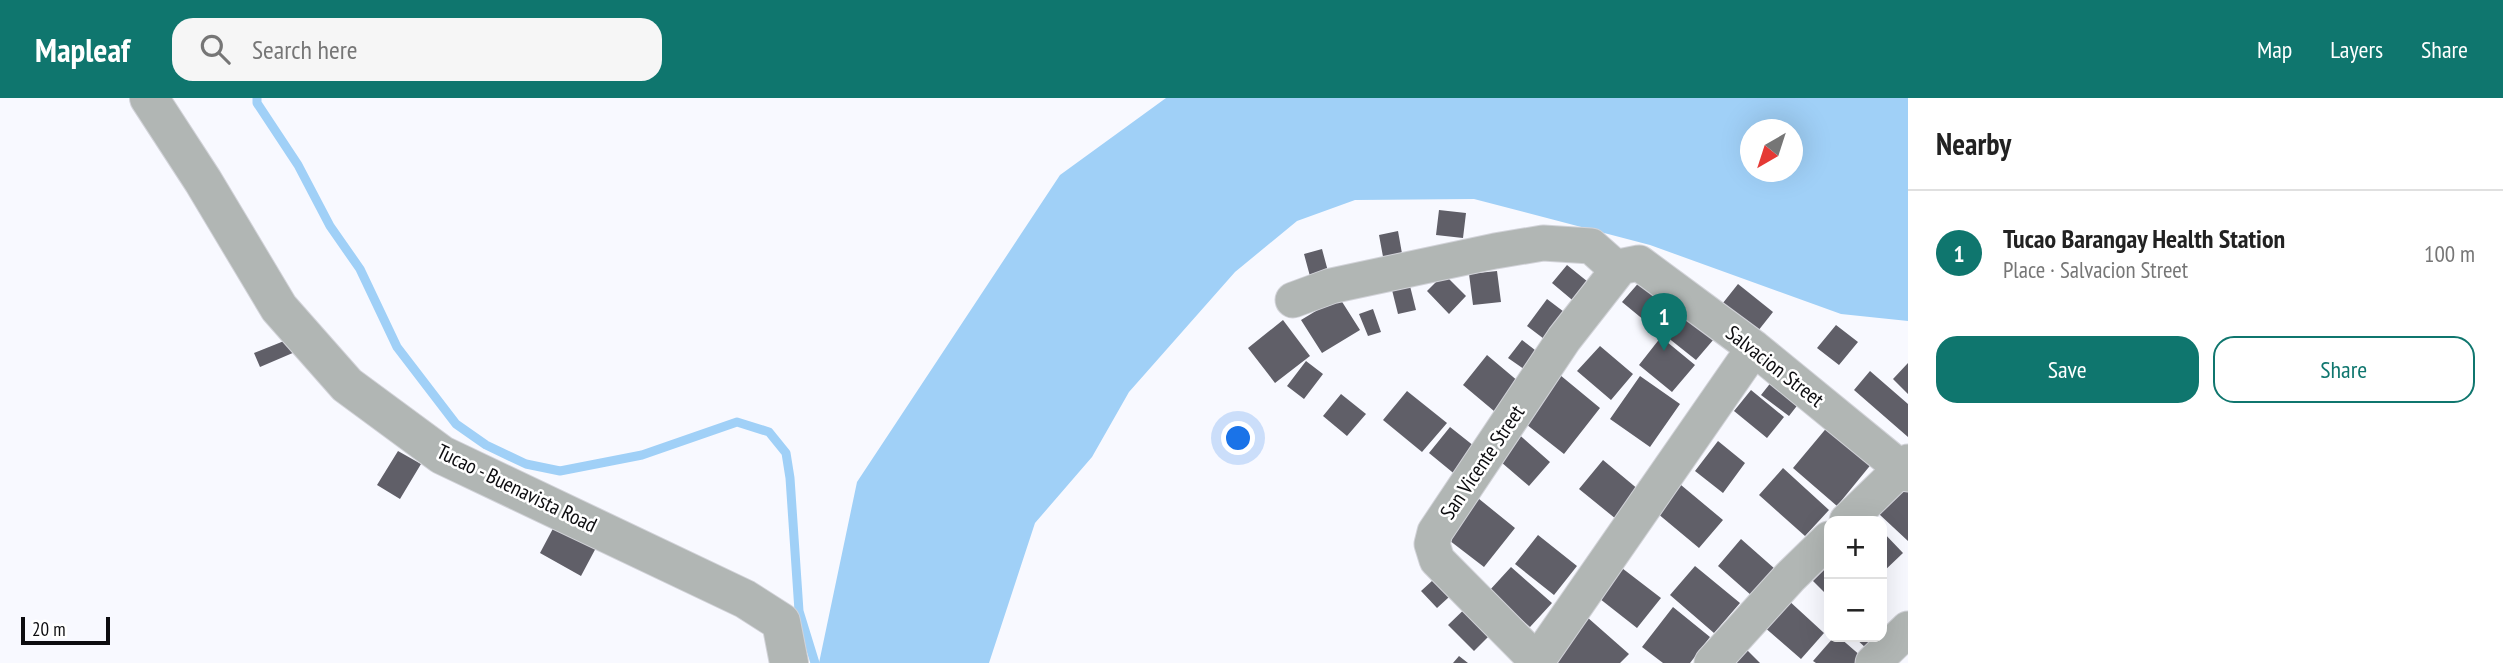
<!DOCTYPE html>
<meta charset="utf-8">
<style>
body{margin:0;font-family:"PT Sans Narrow",sans-serif;background:#f6f6f6;color:#222}
.controls{position:absolute;right:21px;bottom:21px;display:grid;overflow:hidden;border-radius:14px;box-shadow:0 7px 28px #0002}
.controls button{width:63px;height:63px;display:grid;place-items:center;padding:0;border:0;border-bottom:2px solid #e0e0e0;background:#fff;color:#222;font:35px sans-serif}
.compass{position:absolute;left:1740px;top:21px;width:63px;height:63px;border-radius:50%;background:#fff;box-shadow:0 7px 28px #0002;rotate:219deg}
.scale{position:absolute;left:21px;bottom:18px;width:89px;box-sizing:border-box;padding-left:7px;border:4px solid #0c0c0f;border-top:0;font-size:19px;line-height:24px;white-space:nowrap;color:#0c0c0f;-webkit-text-stroke:5px #fff;paint-order:stroke}
.you{position:absolute;left:1239px;top:341px;width:24px;height:24px;margin:-18px;border:5px solid #fff;border-radius:50%;background:#1a73e8;box-shadow:0 0 0 10px #1a73e833}
.badge{display:grid;place-items:center;width:46px;height:46px;border-radius:50%;background:#0f766e;color:#fff;font-size:23px;font-weight:700}
.pin{position:absolute;translate:-50% -58px;filter:drop-shadow(0 2px 4px #0008)}
.pin::after{content:'';position:absolute;top:37px;width:24px;height:21px;background:inherit;clip-path:polygon(0 0,100% 0,50% 100%)}
.list{margin:0;padding:0;list-style:none}
h2{display:flex;justify-content:space-between;align-items:center;height:91px;margin:0;padding:0 28px;font-size:30px}
h2 small{font-size:23px;font-weight:400;color:#767676}
.list li{display:grid;grid-template-columns:46px 1fr auto;gap:21px;align-items:center;box-sizing:border-box;height:126px;padding:0 28px;border-top:2px solid #e0e0e0}
.list b{display:block;font-size:26px;white-space:nowrap}
.list p{margin:0;font-size:23px;white-space:nowrap;color:#767676}
.list em{font-size:23px;font-style:normal;color:#767676}
.actions{display:flex;gap:14px;padding:21px 28px}
.actions a{flex:1;padding:16px 0;border:2px solid #0f766e;border-radius:21px;text-align:center;font-size:24px;color:#0f766e}
.actions .main{background:#0f766e;color:#fff}
.icon{flex:none;width:38px;height:38px;fill:none;stroke:currentColor;stroke-width:2;stroke-linecap:round;stroke-linejoin:round}
.map{position:relative;flex:none;width:1908px;height:565px;overflow:hidden}
header{display:flex;align-items:center;gap:42px;box-sizing:border-box;height:98px;padding:0 35px;background:#0f766e;color:#fff}
header strong{font-size:33px}
nav{display:flex;gap:38px;margin-inline-start:auto;font-size:24px}
.search{width:490px;height:63px;background:#f6f6f6;display:flex;align-items:center;gap:18px;box-sizing:border-box;padding:0 24px;border-radius:21px;color:#767676;font-size:26px}
main{display:flex}
aside{flex:1;background:#fff}
.map>svg:first-child{display:block}
</style>
<header>
<strong>Mapleaf</strong>
<div class="search"><svg class="icon" aria-label="search" viewBox="0 0 24 24"><circle cx="10" cy="10" r="6"/><path d="M15 15l6 6"/></svg>Search here</div>
<nav><a>Map</a><a>Layers</a><a>Share</a></nav>
</header>
<main>
<div class="map">
<svg width="1908" height="565" viewBox="0 0 1908 565">
<rect width="100%" height="100%" fill="#f8f9ff"/>
<path fill="#a0d0f7" fill-rule="evenodd" d="M1166,0H1908V223L1841,216L1650,147L1474,101L1355,102L1297,123L1235,174L1129,294L1092,359L1035,425L989,565H819L857,384L1060,77ZM1750,32H1792V74H1750Z"/>
<g fill="none" stroke-linecap="round" stroke-linejoin="round">
<path stroke="#a0d0f7" stroke-width="9" d="M257,0V5L298,67L330,128L360,171L397,249L456,326L486,347L526,366L560,373L642,357L737,324L769,334L786,355L790,380L799,513L815,565"/>
</g>
<path fill="#605f68" d="M1439,112L1466,115L1463,140L1436,137Z
M1398,133L1403,161L1384,164L1379,137Z
M1322,151L1329,177L1311,182L1304,156Z
M1567,167L1593,188L1577,206L1552,185Z
M1497,173L1501,204L1473,207L1469,176Z
M1648,174L1681,201L1656,232L1622,204Z
M1444,176L1466,198L1449,216L1427,193Z
M1409,184L1416,212L1398,216L1391,188Z
M1738,186L1773,214L1754,238L1719,210Z
M1339,199L1360,232L1322,255L1301,222Z
M1547,201L1572,220L1552,247L1527,228Z
M1686,206L1720,234L1696,262L1662,235Z
M1373,211L1381,234L1368,238L1359,216Z
M1283,222L1310,258L1275,285L1248,250Z
M1836,227L1858,244L1839,267L1817,250Z
M1661,239L1695,267L1672,294L1639,267Z
M289,241L295,254L260,269L254,255Z
M1522,242L1544,259L1531,276L1508,260Z
M1600,248L1633,276L1611,302L1577,273Z
M1487,257L1519,284L1494,313L1463,287Z
M1306,263L1323,276L1304,301L1287,288Z
M1908,265V296L1893,281Z
M1870,273L1908,306V339L1854,292Z
M1560,277L1600,310L1564,356L1522,323Z
M1640,278L1680,306L1650,349L1610,321Z
M1776,278L1803,300L1789,318L1761,297Z
M1751,292L1784,319L1767,340L1734,313Z
M1407,293L1447,325L1422,354L1383,322Z
M1341,296L1366,316L1347,338L1323,318Z
M1829,327L1873,364L1837,408L1793,370Z
M1450,329L1479,352L1457,378L1429,355Z
M1515,333L1550,364L1529,388L1494,358Z
M1718,343L1745,365L1723,395L1695,373Z
M398,353L421,366L400,401L377,387Z
M1603,362L1639,392L1616,421L1579,391Z
M1783,370L1829,412L1805,438L1759,397Z
M1681,387L1723,422L1699,450L1657,415Z
M1903,390L1908,394V443L1879,416Z
M1473,396L1515,430L1484,469L1441,436Z
M557,423L598,446L581,478L540,455Z
M1882,433L1903,455L1882,475Z
M1538,437L1577,468L1554,497L1515,466Z
M1741,441L1775,471L1752,498L1718,468Z
M1618,467L1661,500L1637,530L1595,497Z
M1829,467V499L1813,483Z
M1695,468L1740,505L1714,535L1670,497Z
M1511,469L1552,505L1530,529L1489,493Z
M1444,472L1460,489L1437,510L1421,493Z
M1787,501L1824,535L1801,561L1763,528Z
M1474,502L1499,528L1474,553L1448,527Z
M1673,509L1710,539L1690,565H1663L1642,549Z
M1587,519L1629,556L1620,565H1557Z
M1834,539H1839L1862,559L1856,565H1816L1813,563Z
M1854,539H1879L1867,551Z
M1743,548L1760,565H1726Z
M1459,558L1468,565H1453Z"/>
<g fill="none" stroke-linecap="round" stroke-linejoin="round">
<defs>
<path id="minor" d="M1293,202L1331,188L1495,153L1543,145L1591,148L1618,172
M1847,423L1908,364
M1537,563L1754,250
M1539,565L1437,462L1432,446L1435,434L1564,241L1618,172L1624,168L1639,165L1754,250L1908,376
M1712,565L1790,479L1829,441
M1873,565L1908,531"/>
<path id="tertiary" d="M149,0L203,83L279,210L347,287L442,357L745,501L781,524L789,565"/>
</defs>
<use href="#minor" stroke="#d2d3d9" stroke-width="37"/>
<use href="#tertiary" stroke="#d2d3d9" stroke-width="40"/>
<use href="#minor" stroke="#b1b6b4" stroke-width="35"/>
<use href="#tertiary" stroke="#b1b6b4" stroke-width="38"/>
</g>
<g text-anchor="middle" dominant-baseline="central" stroke-width="5" stroke-linejoin="round" paint-order="stroke">
<g font-size="21" fill="#0c0c0f" stroke="#fff">
<text transform="translate(1775 268) rotate(38)">Salvacion Street</text>
<text transform="translate(1482 364) rotate(-56)">San Vicente Street</text>
<text transform="translate(517 390) rotate(26)">Tucao - Buenavista Road</text>
</g>
</g>
</svg>
<div class="controls">
<button>+</button>
<button>−</button>
</div>
<svg class="compass" viewBox="-18 -18 36 36"><path d="M0-13l5 13h-10z" fill="#e53935"/><path d="M0 13l5-13h-10z" fill="#767676"/></svg>
<div class="scale">20 m</div>
<div class="you"></div>
<div class="pin badge" style="left:1664px;top:253px">1</div>
</div>
<aside>
<h2>Nearby<small></small></h2>
<ul class="list">
<li><span class="badge">1</span><div><b>Tucao Barangay Health Station</b><p>Place · Salvacion Street</p></div><em>100 m</em></li>
</ul>
<div class="actions"><a class="main">Save</a><a>Share</a></div>
</aside>
</main>
